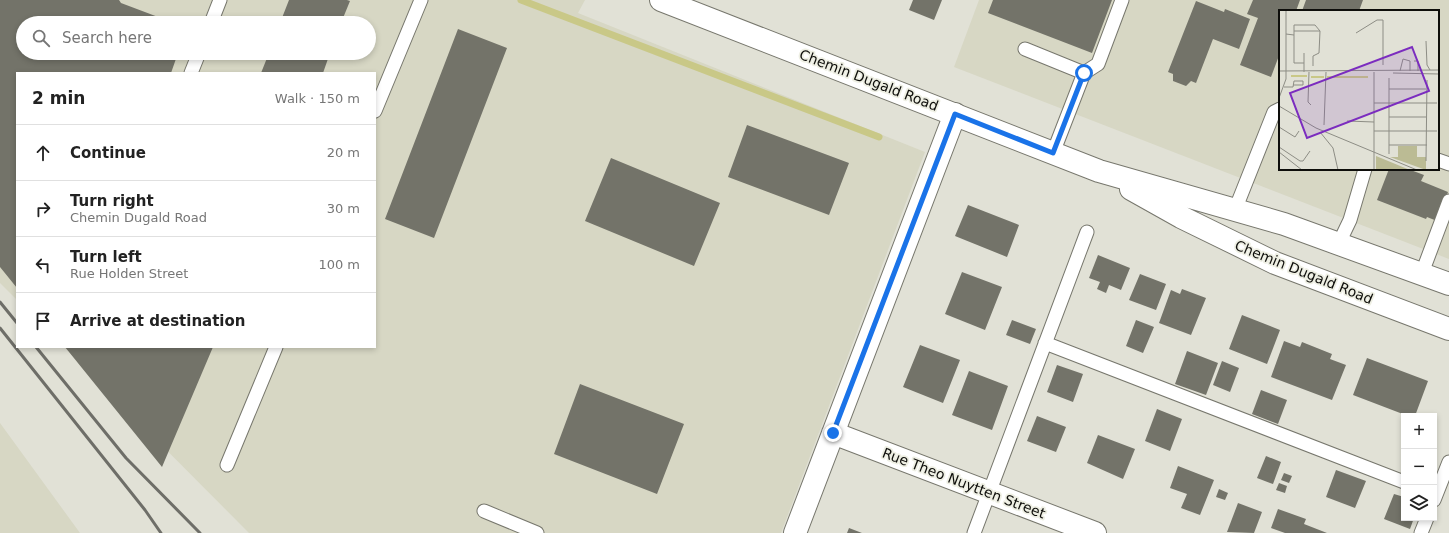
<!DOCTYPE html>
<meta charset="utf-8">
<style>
body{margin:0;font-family:"DejaVu Sans",sans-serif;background:#f6f6f6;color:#222}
.controls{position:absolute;right:12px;bottom:12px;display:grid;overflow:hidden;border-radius:0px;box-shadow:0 2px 6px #0003}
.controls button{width:36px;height:36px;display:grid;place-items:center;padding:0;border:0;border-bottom:1px solid #e0e0e0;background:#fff;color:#222;font:20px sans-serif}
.stop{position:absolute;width:12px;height:12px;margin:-9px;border:3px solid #1a73e8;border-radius:50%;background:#fff}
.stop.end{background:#1a73e8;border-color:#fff;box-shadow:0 1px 4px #0008}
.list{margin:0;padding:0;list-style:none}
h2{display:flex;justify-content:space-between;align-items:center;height:52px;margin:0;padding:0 16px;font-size:17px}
h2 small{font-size:13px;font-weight:400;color:#767676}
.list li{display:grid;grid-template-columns:26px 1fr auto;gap:12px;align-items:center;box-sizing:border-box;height:56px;padding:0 16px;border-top:1px solid #e0e0e0}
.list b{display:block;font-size:15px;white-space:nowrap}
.list p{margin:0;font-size:13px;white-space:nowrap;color:#767676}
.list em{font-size:13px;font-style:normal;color:#767676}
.icon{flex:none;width:22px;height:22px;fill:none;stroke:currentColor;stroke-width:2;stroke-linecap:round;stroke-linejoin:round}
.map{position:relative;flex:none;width:1449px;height:533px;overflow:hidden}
.search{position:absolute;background:#fff;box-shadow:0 2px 6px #0003;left:16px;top:16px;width:360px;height:44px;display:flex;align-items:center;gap:10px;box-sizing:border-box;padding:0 14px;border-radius:22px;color:#767676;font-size:15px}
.panel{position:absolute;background:#fff;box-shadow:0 2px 6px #0003;left:16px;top:72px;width:360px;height:276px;border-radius:0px}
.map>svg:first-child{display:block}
</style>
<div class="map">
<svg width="1449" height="533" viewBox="0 0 1449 533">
<rect width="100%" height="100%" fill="#e1e1d6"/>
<path fill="#d7d7c4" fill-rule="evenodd" d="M0,0H585L578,13L925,152L781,533H249L64,347H375V73H17V300L0,283ZM23,23H369V53H23Z
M979,0H1449V259L954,67ZM1280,11H1438V169H1280Z
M0,423L80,533H0Z"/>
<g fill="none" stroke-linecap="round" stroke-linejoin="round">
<path stroke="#c9c887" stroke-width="7" d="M521,0L879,137"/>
</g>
<path fill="#737369" d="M0,0H119L121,3L174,23H23V53H178L171,73H17V288L0,267Z
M289,0H347L350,1L341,23H280Z
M913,0H942L934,20L909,10Z
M993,0H1112L1092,53L988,13Z
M1253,0H1300L1296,11H1280V53L1271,77L1240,65L1258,18L1247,14Z
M1306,0H1363L1359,11H1302Z
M1196,1L1224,12L1225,9L1250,19L1239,49L1213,39L1196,83L1191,81L1186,86L1173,81V74L1168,72Z
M458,29L507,48L434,238L385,219Z
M269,53H330L323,73H261Z
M747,125L849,163L829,215L728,177Z
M611,158L720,203L694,266L585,221Z
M1389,169H1408L1424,175L1421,181L1448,192L1437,221L1427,217L1426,219L1377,200Z
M968,205L1019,225L1007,257L955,236Z
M1098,255L1130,268L1121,290L1109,285L1106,293L1097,289L1100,282L1089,278Z
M962,272L1002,287L985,330L945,314Z
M1140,274L1166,284L1156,310L1129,300Z
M1182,289L1206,298L1191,335L1159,323L1171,290L1180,294Z
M1242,315L1280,330L1267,364L1229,349Z
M1012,320L1036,329L1030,344L1006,335Z
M1136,320L1154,327L1143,353L1126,346Z
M1284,341L1300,347L1302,342L1332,354L1330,359L1346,365L1332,400L1271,377Z
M920,345L960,360L943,403L903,387Z
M65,347H213L162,467Z
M1187,351L1218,363L1206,395L1175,384Z
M1367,358L1428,381L1415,416H1408L1353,395Z
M1222,361L1239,368L1230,392L1213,385Z
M1057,365L1083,374L1073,402L1047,392Z
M969,371L1008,386L992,430L952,415Z
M580,384L684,424L657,494L554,454Z
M1261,390L1287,400L1278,424L1252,414Z
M1157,409L1182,419L1170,451L1145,441Z
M1037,416L1066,427L1056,452L1027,441Z
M1098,435L1135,449L1123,479L1087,463Z
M1266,456L1281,462L1273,484L1257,478Z
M1178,466L1214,480L1200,515L1181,508L1187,494L1170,488Z
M1336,470L1366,481L1355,508L1326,497Z
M1284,473L1292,476L1289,483L1281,480Z
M1279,483L1287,486L1285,493L1276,490Z
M1219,489L1228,493L1225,500L1216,497Z
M1394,494L1404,497V518H1414L1410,529L1384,519Z
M1238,503L1262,512L1254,533L1227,532Z
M1278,509L1306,519L1304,524L1327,533H1285L1271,528Z
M849,528L862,533H847Z"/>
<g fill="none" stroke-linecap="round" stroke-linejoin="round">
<defs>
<path id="lane" d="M211,23L220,0
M1025,49L1084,73L1053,153
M191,73L199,53
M1084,73L1098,64L1122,0
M375,111L421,0
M1438,160L1449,164
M1235,210L1274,112L1280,109
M1339,243L1350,220L1365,169
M1422,273L1449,201
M1045,343L1404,482
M227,465L276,347
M1434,500L1449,462
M484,511L537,533
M974,533L1087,232
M1421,533L1427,518"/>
<path id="street" d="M833,433L1095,533
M795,533L955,114"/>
<path id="secondary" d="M661,0L1099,171L1284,224L1449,284
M1131,189L1181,217L1275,263L1449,329"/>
</defs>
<use href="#lane" stroke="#77776d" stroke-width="15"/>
<use href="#street" stroke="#77776d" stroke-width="24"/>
<use href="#secondary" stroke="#77776d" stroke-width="24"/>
<use href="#lane" stroke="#fff" stroke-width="13"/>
<use href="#street" stroke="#fff" stroke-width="22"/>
<use href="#secondary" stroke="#fff" stroke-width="22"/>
<path stroke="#6e6e68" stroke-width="3" d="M0,302L17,323
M0,328L145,510L161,533
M36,347L126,458L200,533"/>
</g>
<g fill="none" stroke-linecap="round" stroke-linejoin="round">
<path stroke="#1a73e8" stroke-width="5" d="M833,433L955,114L1053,153L1084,73"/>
</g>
<g text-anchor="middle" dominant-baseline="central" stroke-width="3.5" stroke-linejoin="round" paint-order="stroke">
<g font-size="14" fill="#0e0e0b" stroke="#eeefe3">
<text transform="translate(869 80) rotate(21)">Chemin Dugald Road</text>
<text transform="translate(1304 272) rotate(22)">Chemin Dugald Road</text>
<text transform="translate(964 483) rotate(21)">Rue Theo Nuytten Street</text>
</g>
</g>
<g transform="translate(1279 10)">
<rect width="160" height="160" fill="#e1e1d6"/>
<path d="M119,136H138V147H147V160L111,147H119ZM97,146L131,160H97Z" fill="#bbbb94"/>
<path fill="none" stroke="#c9c887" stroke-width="2" d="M12,66H28M32,67H45M48,67H89"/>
<path fill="none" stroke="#8d8d85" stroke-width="1" d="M15,21H41M77,23L98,10H104V55M7,24L15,25V53H25M15,25V15H36L41,21L40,43L34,46V56M147,31L148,55L151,60M135,51H139V61M0,61L160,60M121,61L124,49L131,51V61M25,62V43M30,62L29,92L32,95M95,62V160M114,63L160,64M110,68V144M5,77H14L15,71H24V75H14M110,79H147M0,88L7,69V0M95,93H158M0,96L37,118L138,160M110,107H147M68,111L95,112M45,115L47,62M0,117L16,127L20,121M95,121H158M41,122L54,138L59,160M110,135H148M0,137L21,151H24L31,141M0,142L23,160M147,151L148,70"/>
<path fill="#7b2cbf" fill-opacity="0.15" stroke="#7b2cbf" stroke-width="2" d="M133,37L150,81L28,128L11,83Z"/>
<rect width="160" height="160" fill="none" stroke="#0e0e0b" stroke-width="2"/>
</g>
</svg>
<div class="controls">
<button>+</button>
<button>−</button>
<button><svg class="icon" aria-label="layers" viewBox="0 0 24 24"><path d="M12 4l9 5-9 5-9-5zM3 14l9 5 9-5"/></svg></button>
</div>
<div class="stop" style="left:1084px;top:73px"></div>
<div class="stop end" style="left:833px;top:433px"></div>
<div class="search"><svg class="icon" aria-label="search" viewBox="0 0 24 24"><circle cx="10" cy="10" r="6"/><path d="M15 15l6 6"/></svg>Search here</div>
<section class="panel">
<h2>2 min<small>Walk · 150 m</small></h2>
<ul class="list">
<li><svg class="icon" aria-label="ahead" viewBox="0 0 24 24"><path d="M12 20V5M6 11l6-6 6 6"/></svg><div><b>Continue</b></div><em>20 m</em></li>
<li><svg class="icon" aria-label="right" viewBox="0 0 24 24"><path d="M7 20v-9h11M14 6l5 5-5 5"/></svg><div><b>Turn right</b><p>Chemin Dugald Road</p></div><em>30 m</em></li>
<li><svg class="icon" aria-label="left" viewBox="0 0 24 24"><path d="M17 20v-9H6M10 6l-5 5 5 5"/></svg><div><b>Turn left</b><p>Rue Holden Street</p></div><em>100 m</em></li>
<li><svg class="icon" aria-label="arrive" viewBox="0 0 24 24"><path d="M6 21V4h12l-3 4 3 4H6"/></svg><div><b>Arrive at destination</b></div></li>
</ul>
</section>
</div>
